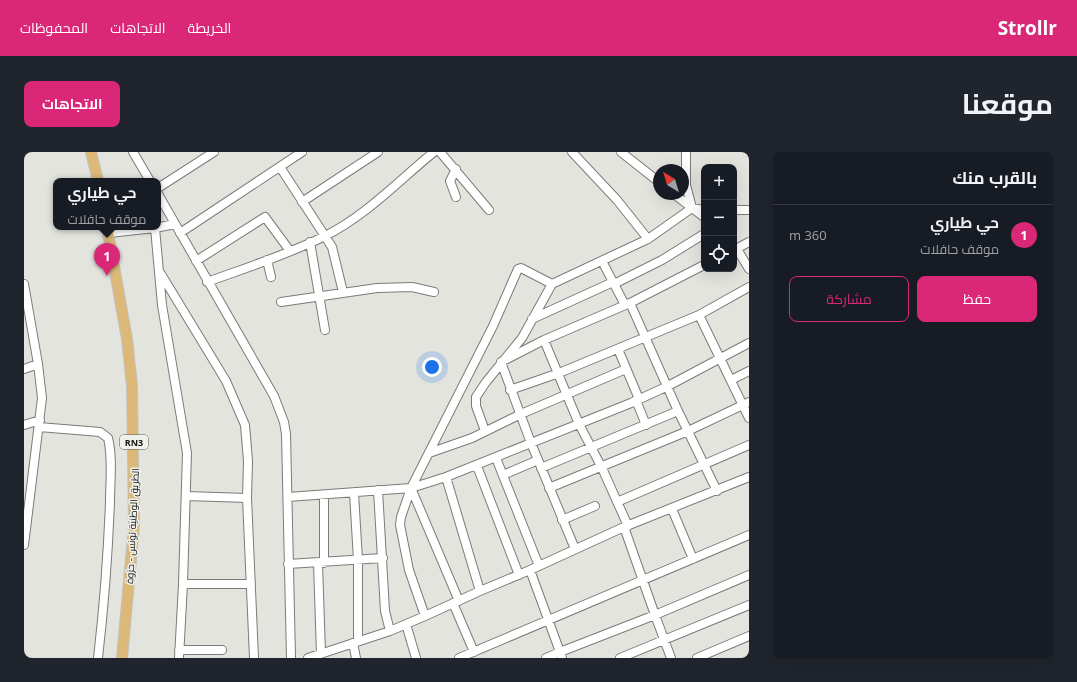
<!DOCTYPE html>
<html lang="ar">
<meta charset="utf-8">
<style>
body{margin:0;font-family:"Open Sans",Cairo,sans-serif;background:#20242c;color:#f1f3f6;direction:rtl}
.controls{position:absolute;right:12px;top:12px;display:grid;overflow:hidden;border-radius:8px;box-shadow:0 4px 16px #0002}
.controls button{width:36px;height:36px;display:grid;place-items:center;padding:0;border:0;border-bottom:1px solid #363941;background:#171b24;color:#f1f3f6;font:20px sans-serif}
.compass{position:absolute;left:629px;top:12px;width:36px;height:36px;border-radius:50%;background:#171b24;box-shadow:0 4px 16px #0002;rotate:322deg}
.you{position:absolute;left:408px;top:215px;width:14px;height:14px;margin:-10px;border:3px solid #fff;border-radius:50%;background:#1a73e8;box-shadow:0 0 0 6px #1a73e833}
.badge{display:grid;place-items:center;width:26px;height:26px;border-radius:50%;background:#db2777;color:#fff;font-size:13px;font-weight:700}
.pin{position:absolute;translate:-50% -33px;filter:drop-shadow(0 1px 2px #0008)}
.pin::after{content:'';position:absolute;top:21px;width:14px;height:12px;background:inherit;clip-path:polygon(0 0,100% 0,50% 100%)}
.popup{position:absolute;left:29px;top:26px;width:108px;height:52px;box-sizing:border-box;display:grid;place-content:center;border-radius:8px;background:#171b24;filter:drop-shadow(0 1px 3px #0005);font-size:13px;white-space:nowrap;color:#9ea1a6}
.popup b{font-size:15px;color:#f1f3f6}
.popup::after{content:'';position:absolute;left:50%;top:100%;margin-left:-8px;border:8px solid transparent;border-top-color:#171b24}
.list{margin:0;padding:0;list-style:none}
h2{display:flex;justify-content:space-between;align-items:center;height:52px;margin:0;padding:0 16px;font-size:17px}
h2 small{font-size:13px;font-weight:400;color:#9ea1a6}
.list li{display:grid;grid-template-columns:26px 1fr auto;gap:12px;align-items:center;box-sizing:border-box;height:60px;padding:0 16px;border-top:1px solid #363941}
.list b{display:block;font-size:15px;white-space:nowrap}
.list p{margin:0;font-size:13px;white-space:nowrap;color:#9ea1a6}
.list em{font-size:13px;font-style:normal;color:#9ea1a6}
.actions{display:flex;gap:8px;padding:12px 16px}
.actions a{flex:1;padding:9px 0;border:1px solid #db2777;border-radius:8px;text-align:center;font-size:14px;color:#db2777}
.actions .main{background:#db2777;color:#fff}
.icon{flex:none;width:22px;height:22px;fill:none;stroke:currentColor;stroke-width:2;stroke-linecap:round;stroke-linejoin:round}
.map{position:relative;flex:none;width:725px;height:506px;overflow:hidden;direction:ltr;border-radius:8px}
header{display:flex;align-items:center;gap:24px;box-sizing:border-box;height:56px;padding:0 20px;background:#db2777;color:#fff}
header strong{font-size:19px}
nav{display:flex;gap:22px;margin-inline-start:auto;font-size:14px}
.intro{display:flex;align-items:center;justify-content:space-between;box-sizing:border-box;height:96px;padding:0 24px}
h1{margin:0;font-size:28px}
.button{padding:10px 18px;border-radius:8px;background:#db2777;color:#fff;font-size:14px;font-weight:700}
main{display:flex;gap:24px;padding:0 24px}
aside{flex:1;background:#171b24;border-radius:8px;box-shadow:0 4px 16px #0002}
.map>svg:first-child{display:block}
</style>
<header>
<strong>Strollr</strong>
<nav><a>الخريطة</a><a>الاتجاهات</a><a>المحفوظات</a></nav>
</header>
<div class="intro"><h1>موقعنا</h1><a class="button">الاتجاهات</a></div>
<main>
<aside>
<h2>بالقرب منك<small></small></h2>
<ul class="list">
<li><span class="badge">1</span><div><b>حي طياري</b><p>موقف حافلات</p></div><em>360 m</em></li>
</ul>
<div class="actions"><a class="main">حفظ</a><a>مشاركة</a></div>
</aside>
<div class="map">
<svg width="725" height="506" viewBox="0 0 725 506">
<rect width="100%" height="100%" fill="#e4e4df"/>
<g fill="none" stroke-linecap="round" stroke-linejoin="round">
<defs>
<path id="minor" d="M109,0L126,29
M416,0L465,58
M548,0L593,48L624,87
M597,0L635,30
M662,0V33L668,56
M256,15L308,95L319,140
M432,17L426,29L432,45
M134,36L190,0
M134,42L250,244L260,270L262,282L267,506
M650,42L680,65
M278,50L354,0
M710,58H725
M151,72L131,76L138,153L163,301L159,432L155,506
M85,81L131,76
M156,81L278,0
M286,90L301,178
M713,97L725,117
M710,98L725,90
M243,108L247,125
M172,109L241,65L266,99
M578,109L601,153
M137,122L202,229L221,273L224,309L223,346L230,506
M183,130C222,116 262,103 299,85C342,64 374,29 410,0
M0,132L14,212L18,246L0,393
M590,132L638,108L680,82
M257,150L353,136L388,135L410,140
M606,151L654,259L693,339
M675,163L725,266
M508,167L589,130
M520,188L555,272L578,316L604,374
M594,197L615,247
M483,207L520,188L606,151L680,113
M477,210L507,291L551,397
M0,217L14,212
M707,228L725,219
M486,238L535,221L675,163L725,135
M612,248L622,273
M0,273L16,268
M15,275L76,280L84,286C89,306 86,330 86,350C84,402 80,454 74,506
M461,279L452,254V245L462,230L498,186L528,132L624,87L668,56L680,58
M405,301L448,286L497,262L602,217
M472,306L515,414
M453,314L495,423
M517,316L654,259
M479,323L514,308
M387,336L435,449
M525,336L664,279L725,250
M354,338L361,459L366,479
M330,341L334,408V489
M162,344L223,346
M300,344V411
M264,345L387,336L422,325L607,251L644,234L725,191
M593,350L725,293
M648,357L669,407
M538,368L571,354
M600,375L631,463L725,423
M294,411L297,502
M264,412L359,406
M506,418L600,375L725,325
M159,432H227
M456,439L506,418L536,500L522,506
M429,451L450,500
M401,464L456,439L422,325
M382,472L392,506
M329,491L332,506
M155,498H198
M284,506L366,479L401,464L385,418L376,373L377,365L387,336L469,174L494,117L497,116L528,132
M435,506L725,383
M538,506L536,500L631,463L647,506
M596,506L725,453
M673,506L725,484"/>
<path id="major" d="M67,0L74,29
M83,75L103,187L108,234L110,374L98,506"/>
</defs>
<use href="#minor" stroke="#7b7b77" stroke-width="10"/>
<use href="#major" stroke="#c2c2c1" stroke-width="12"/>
<use href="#minor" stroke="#fff" stroke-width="8"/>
<use href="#major" stroke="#ddb979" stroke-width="10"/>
</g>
<g text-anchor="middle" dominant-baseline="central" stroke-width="3" stroke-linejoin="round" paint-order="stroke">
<rect fill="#f1f1ec" stroke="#565653" stroke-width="1" x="96" y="283" width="28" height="14" rx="3"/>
<g font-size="9" font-weight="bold" fill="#131311">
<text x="110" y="290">RN3</text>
</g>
<g font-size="10" fill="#131311" stroke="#f1f1ec">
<text transform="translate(108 374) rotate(-87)">الطريق الوطنية تونس - حزوة</text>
</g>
</g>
</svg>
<div class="controls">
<button>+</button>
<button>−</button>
<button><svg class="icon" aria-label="locate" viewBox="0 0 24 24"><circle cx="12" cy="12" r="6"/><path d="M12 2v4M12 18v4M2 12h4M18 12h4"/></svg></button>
</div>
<svg class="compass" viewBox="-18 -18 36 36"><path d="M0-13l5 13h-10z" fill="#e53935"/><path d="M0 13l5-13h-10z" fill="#9ea1a6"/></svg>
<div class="you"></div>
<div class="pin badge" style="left:83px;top:124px">1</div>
<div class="popup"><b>حي طياري</b>موقف حافلات</div>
</div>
</main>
